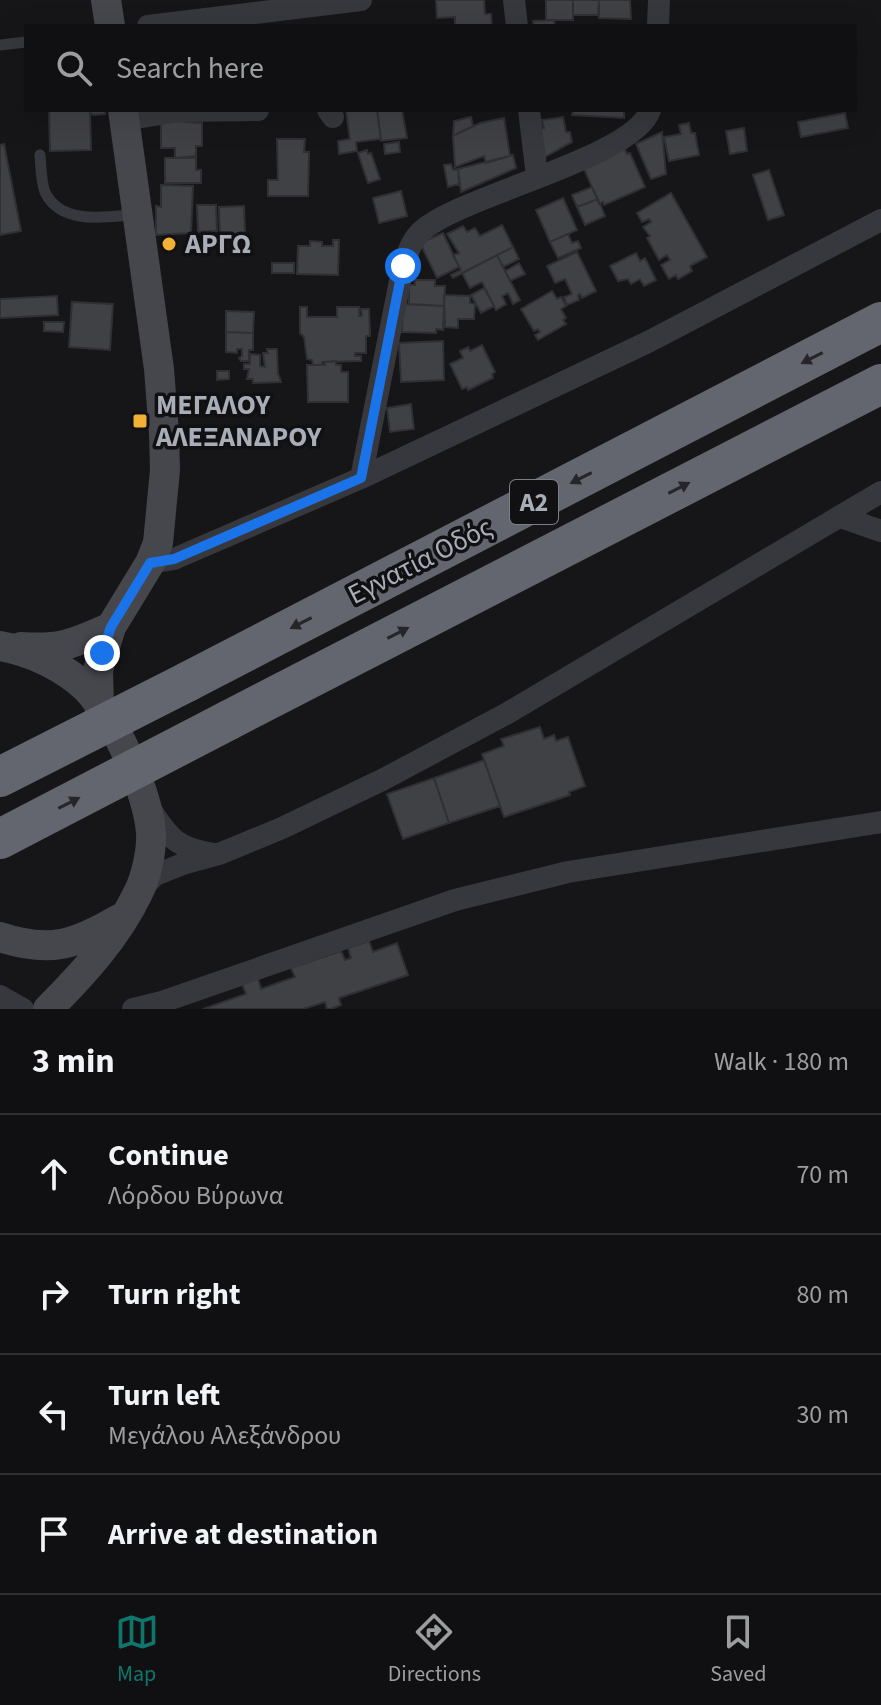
<!DOCTYPE html>
<meta charset="utf-8">
<style>
body{margin:0;font-family:"Source Sans 3",sans-serif;background:#19191b;color:#f1f3f6}
.stop{position:absolute;width:24px;height:24px;margin:-18px;border:6px solid #1a73e8;border-radius:50%;background:#fff}
.stop.end{background:#1a73e8;border-color:#fff;box-shadow:0 2px 8px #0008}
.list{margin:0;padding:0;list-style:none}
h2{display:flex;justify-content:space-between;align-items:center;height:104px;margin:0;padding:0 32px;font-size:34px}
h2 small{font-size:26px;font-weight:400;color:#9c9d9f}
.list li{display:grid;grid-template-columns:52px 1fr auto;gap:24px;align-items:center;box-sizing:border-box;height:120px;padding:0 32px;border-top:2px solid #303032}
.list b{display:block;font-size:30px;white-space:nowrap}
.list p{margin:0;font-size:26px;white-space:nowrap;color:#9c9d9f}
.list em{font-size:26px;font-style:normal;color:#9c9d9f}
.icon{flex:none;width:44px;height:44px;fill:none;stroke:currentColor;stroke-width:2;stroke-linecap:round;stroke-linejoin:round}
.map{position:relative;flex:none;width:881px;height:1009px;overflow:hidden}
.search{position:absolute;background:#101012;box-shadow:0 8px 32px #0002;left:24px;right:24px;top:24px;height:88px;display:flex;align-items:center;gap:20px;box-sizing:border-box;padding:0 28px;border-radius:0px;color:#9c9d9f;font-size:30px}
.sheet{height:584px;background:#101012}
nav{display:flex;justify-content:space-around;align-items:center;box-sizing:border-box;height:112px;border-top:2px solid #303032;background:#101012;font-size:22px;color:#9c9d9f}
nav a{display:grid;justify-items:center;gap:4px}
nav .on{color:#0f766e}
.map>svg:first-child{display:block}
</style>
<div class="map">
<svg width="881" height="1009" viewBox="0 0 881 1009">
<rect width="100%" height="100%" fill="#161618"/>
<path fill="#404145" stroke="#303034" stroke-width="2" d="M436,0H484L485,14H491L492,26H455V17L437,18Z
M546,0H573V20H546Z
M573,0H599L598,15H573Z
M599,0H630L631,19L599,18Z
M554,20L555,26H534L533,21Z
M49,110H105V114L93,115L90,112L91,150L50,151Z
M377,110L381,139L356,142L357,151L339,154L338,141L350,139L346,111Z
M377,110H402L407,138L381,141Z
M573,110H624V118L572,115Z
M845,113L848,128L801,137L798,122Z
M471,117L473,126L453,136L454,121Z
M563,117L566,132H570L572,142L543,158L539,129L544,128L542,120Z
M504,118L510,156L486,163L484,156L455,167L453,136L480,123Z
M161,120L202,123V146H196V156L175,158V148H161Z
M689,123L691,133H695L699,155L669,161L664,137L681,134L679,125Z
M744,128L747,151L730,154L726,131Z
M662,132L666,174L651,179L636,144Z
M277,139H305L304,152H309L308,196H268V180H278Z
M399,142L400,152L385,154L384,144Z
M4,144L21,231L0,235V145Z
M624,148L627,154L630,153L645,187L604,205L603,202L599,204L583,166Z
M367,150L368,154L371,153L380,179L368,183L358,153Z
M513,155L516,168L461,192L458,169Z
M165,158H196V170H201V183H165Z
M451,164L453,170L458,169L459,184L448,187L444,165Z
M769,170L784,215L768,220L753,175Z
M161,185L193,186L191,233L156,235V206L161,207Z
M592,187L598,199L577,207L572,195Z
M401,191L407,216L379,223L373,198Z
M671,193L707,257L690,266L692,271L678,279L676,275L669,279L661,265L670,260L667,255L659,260L647,238L650,236L643,227L651,222L649,219L642,222L637,213Z
M563,198L577,230L550,242L536,210Z
M598,199L605,216L585,225L577,207Z
M197,205H216L217,231L198,232Z
M244,206L245,236L220,237L219,207Z
M502,225L513,247L453,278L451,275L461,270L453,255L459,253L447,234L463,226L467,232L475,228L480,236Z
M443,233L459,267L437,278L420,243Z
M568,234L572,243L578,241L581,248L558,258L550,242Z
M333,240H339L338,275L297,274L298,246H310V241L322,242V246H333Z
M513,247L519,259L503,267L497,255Z
M577,252L596,291L582,298L580,294L578,295L579,300L567,305L564,297L572,294L565,279L555,283L547,266Z
M636,253L640,261L645,258L656,280L644,286L640,279L631,284L628,279L618,281L610,266Z
M497,255L520,300L513,304L508,293L502,296L506,304L496,310L482,282L470,288L462,273Z
M272,263H294V273H272Z
M519,263L525,274L510,281L505,271Z
M415,280H435V286H445L444,306L409,304V285H415Z
M484,288L494,306L481,313L471,295Z
M552,291L557,299L561,297L566,306L561,309L566,318L563,320L566,324L538,340L535,335L540,332L538,329L534,331L521,309Z
M444,295L470,296V303L475,304L474,319H458V328L445,327Z
M57,296L58,315L0,318V299Z
M72,302L113,304L110,350L69,347Z
M403,304L444,306L443,330L436,329V333L402,332Z
M300,307H307V317H337V307H359V316H362L361,309H369L370,336H366V353H355V356H361V361L322,362V365H313L312,360L307,359L304,337L300,333Z
M226,311L254,312L253,333L226,332Z
M44,322H64L63,332L44,331Z
M226,332L253,333V350H249V361H241L239,358L242,356V349H237V353L226,352Z
M443,341L444,380L401,382L399,343Z
M482,345L495,372L492,374L493,378L468,390L467,387L462,389L450,364L463,358L460,351L468,347L470,351Z
M267,349H277L278,373L281,382L253,383V379H247L249,369H244V364H250V354L260,355V366L265,367L263,353H268Z
M336,361V365H341V372H348V402H308L307,365H325V362Z
M217,371H229V379L217,380Z
M411,404L414,429L390,432L387,408Z
M540,727L544,739L554,735L556,741L568,737L585,786L569,792L570,795L504,817L482,754L504,746L501,739Z
M484,760L500,806L449,823L434,778Z
M434,778L449,823L403,839L387,794Z
M369,941L373,952L397,943L408,975L339,998L341,1005L331,1009H327L325,1002L303,1009H203L246,994L242,984L258,978L261,989L295,977L291,968L341,951L345,960L351,958L348,948Z"/>
<g fill="none" stroke-linecap="round" stroke-linejoin="round">
<path stroke="#37383d" stroke-width="11" d="M0,45L26,42
M40,155C41,166 41,182 45,192C61,226 107,217 137,214"/>
<path stroke="#37383d" stroke-width="22" d="M514,0L517,26
M148,26L361,0
M658,26L659,0
M328,110L333,117
M529,110L537,176
M124,120L179,111L258,110
M361,478L403,266C408,252 412,238 424,229C469,193 635,157 650,110
M841,517L881,531
M150,563L174,559L361,478L648,342L881,220
M151,810C170,840 178,848 214,854
M140,891L155,875L183,864L219,854L282,828L382,780L506,714L881,492
M0,996L23,1009
M133,1009L162,1002L455,900L568,872L881,822"/>
<path stroke="#45474d" stroke-width="30" d="M106,0L110,26
M0,646C30,651 65,667 87,689C115,719 148,793 151,833C152,850 146,878 138,893C117,937 82,975 48,1009
M21,647C61,650 75,643 111,627
M99,706L98,670L111,627L150,563L158,543L165,470L164,433L159,369L123,110
M0,937C51,954 75,944 119,919"/>
<path stroke="#63666e" stroke-width="40" d="M187,682L881,322
M229,720L881,384"/>
<path stroke="#63666e" stroke-width="40" d="M0,777L187,682
M0,839L229,720"/>
</g>
<defs><path id="oneway-solid" d="M-6-.8H1V-3.2L6.5 0L1 3.2V.8H-6Z" transform="scale(2)"/></defs>
<g fill="#26262a">
<use href="#oneway-solid" transform="translate(812 358) rotate(153)"/>
<use href="#oneway-solid" transform="translate(581 478) rotate(153)"/>
<use href="#oneway-solid" transform="translate(679 488) rotate(-27)"/>
<use href="#oneway-solid" transform="translate(301 623) rotate(153)"/>
<use href="#oneway-solid" transform="translate(398 633) rotate(-27)"/>
<use href="#oneway-solid" transform="translate(69 803) rotate(-27)"/>
</g>
<g fill="none" stroke-linecap="round" stroke-linejoin="round">
<path stroke="#1a73e8" stroke-width="10" d="M102,653L111,627L150,563L174,559L361,478L403,266"/>
</g>
<g fill="#f2b134" stroke="#111113" stroke-width="3">
<circle cx="169" cy="244" r="8"/>
<rect x="132" y="413" width="16" height="16" rx="4"/>
</g>
<g text-anchor="middle" dominant-baseline="central" stroke-width="7" stroke-linejoin="round" paint-order="stroke">
<rect fill="#111113" stroke="#7b7e86" stroke-width="2" x="510" y="480" width="48" height="44" rx="6"/>
<g font-size="26" font-weight="bold" fill="#a8adb8">
<text x="534" y="502">Α2</text>
</g>
<g font-size="28" font-weight="bold" fill="#a8adb8" stroke="#111113" text-anchor="start">
<text x="185" y="244">ΑΡΓΩ</text>
<text x="156" y="405">ΜΕΓΑΛΟΥ<tspan x="156" dy="32">ΑΛΕΞΑΝΔΡΟΥ</tspan></text>
</g>
<g font-size="28" fill="#a8adb8" stroke="#111113">
<text transform="translate(420 561) rotate(-27)">Εγνατία Οδός</text>
</g>
</g>
</svg>
<div class="stop" style="left:403px;top:266px"></div>
<div class="stop end" style="left:102px;top:653px"></div>
<div class="search"><svg class="icon" aria-label="search" viewBox="0 0 24 24"><circle cx="10" cy="10" r="6"/><path d="M15 15l6 6"/></svg>Search here</div>
</div>
<section class="sheet">
<h2>3 min<small>Walk · 180 m</small></h2>
<ul class="list">
<li><svg class="icon" aria-label="ahead" viewBox="0 0 24 24"><path d="M12 20V5M6 11l6-6 6 6"/></svg><div><b>Continue</b><p>Λόρδου Βύρωνα</p></div><em>70 m</em></li>
<li><svg class="icon" aria-label="right" viewBox="0 0 24 24"><path d="M7 20v-9h11M14 6l5 5-5 5"/></svg><div><b>Turn right</b></div><em>80 m</em></li>
<li><svg class="icon" aria-label="left" viewBox="0 0 24 24"><path d="M17 20v-9H6M10 6l-5 5 5 5"/></svg><div><b>Turn left</b><p>Μεγάλου Αλεξάνδρου</p></div><em>30 m</em></li>
<li><svg class="icon" aria-label="arrive" viewBox="0 0 24 24"><path d="M6 21V4h12l-3 4 3 4H6"/></svg><div><b>Arrive at destination</b></div></li>
</ul>
</section>
<nav>
<a class="on"><svg class="icon" aria-label="map" viewBox="0 0 24 24"><path d="M3 6l6-2 6 2 6-2v14l-6 2-6-2-6 2zM9 4v14M15 6v14"/></svg>Map</a>
<a><svg class="icon" aria-label="directions" viewBox="0 0 24 24"><path d="M12 3l9 9-9 9-9-9zM9 14v-3h6M13 9l2 2-2 2"/></svg>Directions</a>
<a><svg class="icon" aria-label="saved" viewBox="0 0 24 24"><path d="M7 4h10v16l-5-4-5 4z"/></svg>Saved</a>
</nav>
